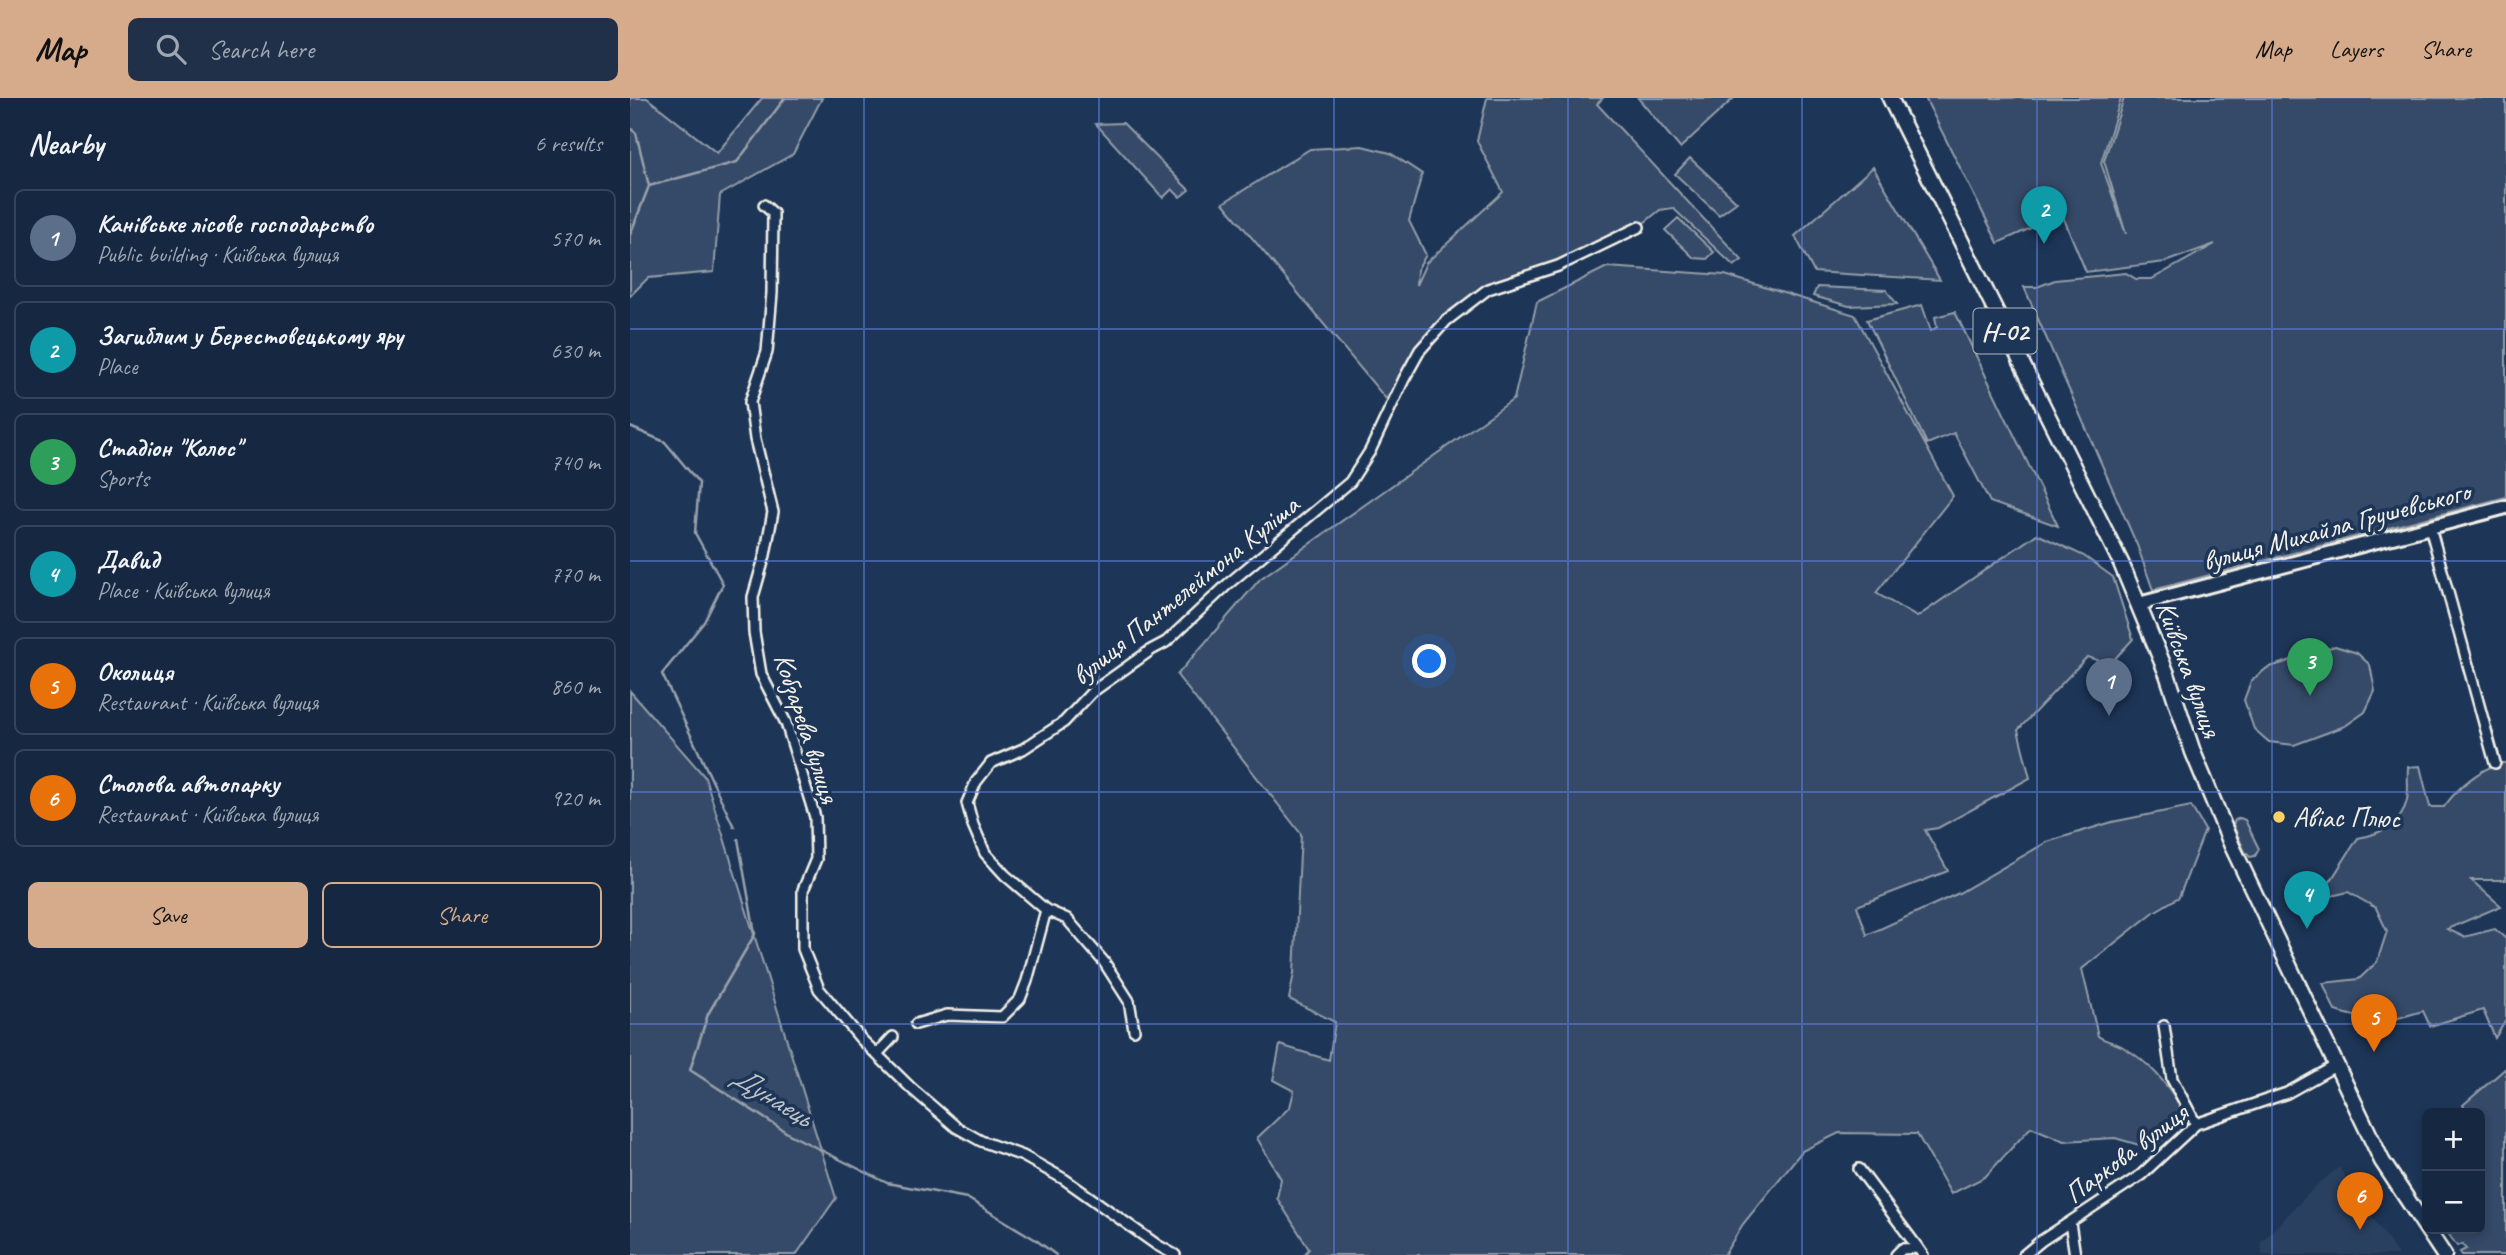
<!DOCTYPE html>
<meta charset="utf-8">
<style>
body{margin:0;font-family:Caveat,sans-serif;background:#1f3048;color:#f1f3f6}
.controls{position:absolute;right:21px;bottom:21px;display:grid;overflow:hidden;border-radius:10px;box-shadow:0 4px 10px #0003}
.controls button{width:63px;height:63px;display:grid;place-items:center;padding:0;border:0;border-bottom:2px solid #35445a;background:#162841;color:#f1f3f6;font:35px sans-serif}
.you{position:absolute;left:800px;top:564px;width:24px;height:24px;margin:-18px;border:5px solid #fff;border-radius:50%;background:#1a73e8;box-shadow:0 0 0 10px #1a73e833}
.badge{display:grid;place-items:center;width:46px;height:46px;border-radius:50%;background:#d6ab8b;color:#fff;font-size:23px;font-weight:700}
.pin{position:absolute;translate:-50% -58px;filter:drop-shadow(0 2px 4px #0008)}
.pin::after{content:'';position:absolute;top:37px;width:24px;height:21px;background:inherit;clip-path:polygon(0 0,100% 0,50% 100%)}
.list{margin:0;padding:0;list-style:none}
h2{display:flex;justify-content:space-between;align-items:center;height:91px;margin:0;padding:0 28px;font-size:30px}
h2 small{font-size:23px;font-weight:400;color:#9ea6b1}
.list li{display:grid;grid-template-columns:46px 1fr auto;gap:21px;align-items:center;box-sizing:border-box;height:98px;margin:0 14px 14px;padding:0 14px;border:2px solid #35445a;border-radius:10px}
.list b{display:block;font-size:26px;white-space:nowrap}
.list p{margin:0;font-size:23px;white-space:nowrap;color:#9ea6b1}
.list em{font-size:23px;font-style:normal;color:#9ea6b1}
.actions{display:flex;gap:14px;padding:21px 28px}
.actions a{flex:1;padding:16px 0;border:2px solid #d6ab8b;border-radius:10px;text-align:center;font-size:24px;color:#d6ab8b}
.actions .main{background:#d6ab8b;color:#111}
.icon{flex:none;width:38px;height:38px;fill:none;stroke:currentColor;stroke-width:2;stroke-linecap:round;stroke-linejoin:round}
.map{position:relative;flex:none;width:1876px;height:1157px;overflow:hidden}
header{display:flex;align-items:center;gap:42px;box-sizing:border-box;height:98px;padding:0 35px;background:#d6ab8b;color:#111}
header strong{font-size:33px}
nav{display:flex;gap:38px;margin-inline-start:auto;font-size:24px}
.search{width:490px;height:63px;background:#1f3048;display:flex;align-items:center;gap:18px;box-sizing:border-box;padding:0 24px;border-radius:10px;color:#9ea6b1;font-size:26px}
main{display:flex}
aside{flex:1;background:#162841}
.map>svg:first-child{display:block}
</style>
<header>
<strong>Map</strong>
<div class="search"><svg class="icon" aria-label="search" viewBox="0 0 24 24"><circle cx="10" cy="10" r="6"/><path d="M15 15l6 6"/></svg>Search here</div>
<nav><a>Map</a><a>Layers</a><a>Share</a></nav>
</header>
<main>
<aside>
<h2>Nearby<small>6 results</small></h2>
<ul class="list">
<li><span class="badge" style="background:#5c6f8a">1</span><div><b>Канівське лісове господарство</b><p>Public building · Київська вулиця</p></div><em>570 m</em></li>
<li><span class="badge" style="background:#0f9aa8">2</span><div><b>Загиблим у Берестовецькому яру</b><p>Place</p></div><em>630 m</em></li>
<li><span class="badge" style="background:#2e9e5b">3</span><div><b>Стадіон &quot;Колос&quot;</b><p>Sports</p></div><em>740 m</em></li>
<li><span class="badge" style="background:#0f9aa8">4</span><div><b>Давид</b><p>Place · Київська вулиця</p></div><em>770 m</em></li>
<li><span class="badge" style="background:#e8710a">5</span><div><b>Околиця</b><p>Restaurant · Київська вулиця</p></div><em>860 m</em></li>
<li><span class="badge" style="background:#e8710a">6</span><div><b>Столова автопарку</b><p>Restaurant · Київська вулиця</p></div><em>920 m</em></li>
</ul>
<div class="actions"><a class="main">Save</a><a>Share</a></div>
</aside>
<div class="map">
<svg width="1876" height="1157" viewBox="0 0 1876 1157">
<rect width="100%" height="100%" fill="#1d3557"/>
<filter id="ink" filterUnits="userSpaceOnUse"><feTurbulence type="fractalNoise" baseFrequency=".0143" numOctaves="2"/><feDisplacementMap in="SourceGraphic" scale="14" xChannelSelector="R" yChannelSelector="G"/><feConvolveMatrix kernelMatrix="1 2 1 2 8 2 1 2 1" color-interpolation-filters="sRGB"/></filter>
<g filter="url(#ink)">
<path fill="#2a4060" d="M1709,1069L1768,1157H1632L1631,1144L1686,1088Z"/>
<path fill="#354a67" stroke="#949ea8" stroke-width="2" d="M0,0H17L87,55L132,0H192L163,56L90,97L84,174L18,180L0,198Z
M857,0H973L967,6L1112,162L1104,168L1043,110L1030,112L1009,129L962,154L858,191L815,223L756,301L593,105L680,51L732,48L760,55L792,76L779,123L796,157L787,172L786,187L796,165L873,94L847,43Z
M1008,0H1104L1050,50Z
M1295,0H1491L1471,65L1496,136L1474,63L1494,0H1876V399L1523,492L1507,447L1394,189H1407L1425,182L1496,175L1506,181H1522L1585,146L1535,164L1456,174L1432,116L1368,145Z
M493,25L559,92L550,99L542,91L533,100L466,26Z
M1060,60L1107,104L1089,117L1045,76Z
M1243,69L1310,182L1184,174L1165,138Z
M1048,120L1084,154L1077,161L1064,160L1035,132Z
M977,169L1095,177L1225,217L1323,398L1246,495L1287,519L1407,436L1454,458L1483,479L1503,541L1480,566L1457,559L1388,632L1400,680L1308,730L1295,732L1318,773L1227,808L1237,837L1329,795L1417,744L1482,724L1561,708L1575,732L1549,799L1524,814L1452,871L1468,938C1476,944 1485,944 1493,949C1524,967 1537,988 1558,1017L1523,1051L1485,1040L1434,1043L1401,1029L1355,1079L1321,1096L1287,1036L1209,1035L1172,1053L1113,1126L1094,1157H674L679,1151L647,1100L651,1081L627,1040L660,1009L664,993L643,982L650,947L699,962L705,924L659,901L664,875L671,736L547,577L630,481L884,301L907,204Z
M1187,189L1256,192L1267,206L1219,208L1183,198Z
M1292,207L1301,233L1307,229L1305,219L1325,214L1428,428L1360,404L1324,335L1297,346L1237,222Z
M1705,548L1727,555L1740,567L1745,593L1735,614L1715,628L1664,647L1639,644L1624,631L1614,602L1621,583L1637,570Z
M0,593L75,679L206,1100L166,1157H0Z
M1871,665H1876V782H1841L1871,808L1817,831L1834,839L1865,831L1876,841V922L1865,940L1853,912L1800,928L1793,913L1751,925L1705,913L1693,885L1729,881L1747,864L1757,833L1746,810L1718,794L1689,801L1728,740C1748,737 1772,726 1777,702C1779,692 1777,679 1778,669L1790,668L1800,709H1814C1829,688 1846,673 1871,665Z
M1610,720L1615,722L1629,751L1625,758L1620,759L1615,754L1603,727L1605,722Z
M1876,970V1157H1832L1830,1154L1836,1151L1833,1146L1827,1148L1815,1131H1850V1015H1837L1833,1007Z"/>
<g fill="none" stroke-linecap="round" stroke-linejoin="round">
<path stroke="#9aa2ab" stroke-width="2.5" d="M0,30L6,35L19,88L0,137
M19,88L107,64L155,0
M0,329L35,344L69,385L65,435L93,486L74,524L32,576L104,729
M108,741L125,836L78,916L60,972L159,1036L257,1085L337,1100L406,1142L426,1157"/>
<defs>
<path id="street" d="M134,107L143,115L142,195L137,254L120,304L125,341L143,414L135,457L123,499L124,534L131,576L156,625L185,719L186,761L173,792V851L189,891L231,941L281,990L326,1029L351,1043L393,1058L434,1081L527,1147L545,1157
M1800,429L1865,665
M286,926L317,917L372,919L390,901L397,883L416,812
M1534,928L1542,981L1566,1026
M504,932L499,903L474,864L437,821L416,812L375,777L355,755L343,727L337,705L346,684L361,665L393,651L434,624L462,594L521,552L536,544L598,486L720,384L740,353L774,281L790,252L816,223L858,191L928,168L1009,129
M247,956L263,939
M1229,1071L1288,1150
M1440,1125L1445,1157
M1266,1157L1272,1151L1288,1150L1293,1157
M1394,1157L1411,1143L1511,1077L1566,1026L1657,995L1707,967"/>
<path id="secondary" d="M1509,506L1876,409"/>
<path id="primary" d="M1260,0L1491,465L1537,576L1563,654L1602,748L1752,1063L1814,1157"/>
</defs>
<use href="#street" stroke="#f4f1e8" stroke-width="14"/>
<use href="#secondary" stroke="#f4f1e8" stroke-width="18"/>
<use href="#primary" stroke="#f4f1e8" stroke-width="19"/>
<use href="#street" stroke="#1d3557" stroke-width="9"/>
<use href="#secondary" stroke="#1d3557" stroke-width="12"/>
<use href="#primary" stroke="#1d3557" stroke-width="14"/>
</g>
</g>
<path fill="none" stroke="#5e7fdd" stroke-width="2" stroke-opacity="0.55" d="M234,0V1157M469,0V1157M704,0V1157M938,0V1157M1172,0V1157M1407,0V1157M1642,0V1157M0,231H1876M0,463H1876M0,694H1876M0,926H1876"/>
<circle fill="#ffd166" stroke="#1d3557" stroke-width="2.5" cx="1649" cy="719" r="7"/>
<g text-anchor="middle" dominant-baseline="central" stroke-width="7" stroke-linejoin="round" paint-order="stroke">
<rect fill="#1d3557" stroke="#b4b9bc" stroke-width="2" x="1343.5" y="210.5" width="63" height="45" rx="5"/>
<g font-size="26" font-weight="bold" fill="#f4f1e8">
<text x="1375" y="233">Н-02</text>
</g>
<g font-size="28" fill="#f4f1e8" stroke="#1d3557">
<text transform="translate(1706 428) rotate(-15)">вулиця Михайла Грушевського</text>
<text transform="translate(555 492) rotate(-39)">вулиця Пантелеймона Куліша</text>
<text transform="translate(1559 571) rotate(70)">Київська вулиця</text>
<text transform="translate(177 630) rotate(72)">Кобзарева вулиця</text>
<text transform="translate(1496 1055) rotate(-37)">Паркова вулиця</text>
</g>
<g font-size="28" fill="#f4f1e8" stroke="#1d3557" text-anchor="start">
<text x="1663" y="719">Авіас Плюс</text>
</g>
<g font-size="30" font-style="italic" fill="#c0c3c4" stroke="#1d3557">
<text transform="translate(142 998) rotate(32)">Дунаець</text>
</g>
</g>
</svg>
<div class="controls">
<button>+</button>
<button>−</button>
</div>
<div class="you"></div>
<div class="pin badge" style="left:1479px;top:618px;background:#5c6f8a">1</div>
<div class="pin badge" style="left:1414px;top:146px;background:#0f9aa8">2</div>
<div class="pin badge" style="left:1680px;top:598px;background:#2e9e5b">3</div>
<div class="pin badge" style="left:1677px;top:831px;background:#0f9aa8">4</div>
<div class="pin badge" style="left:1744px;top:954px;background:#e8710a">5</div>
<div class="pin badge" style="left:1730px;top:1132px;background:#e8710a">6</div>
</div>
</main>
